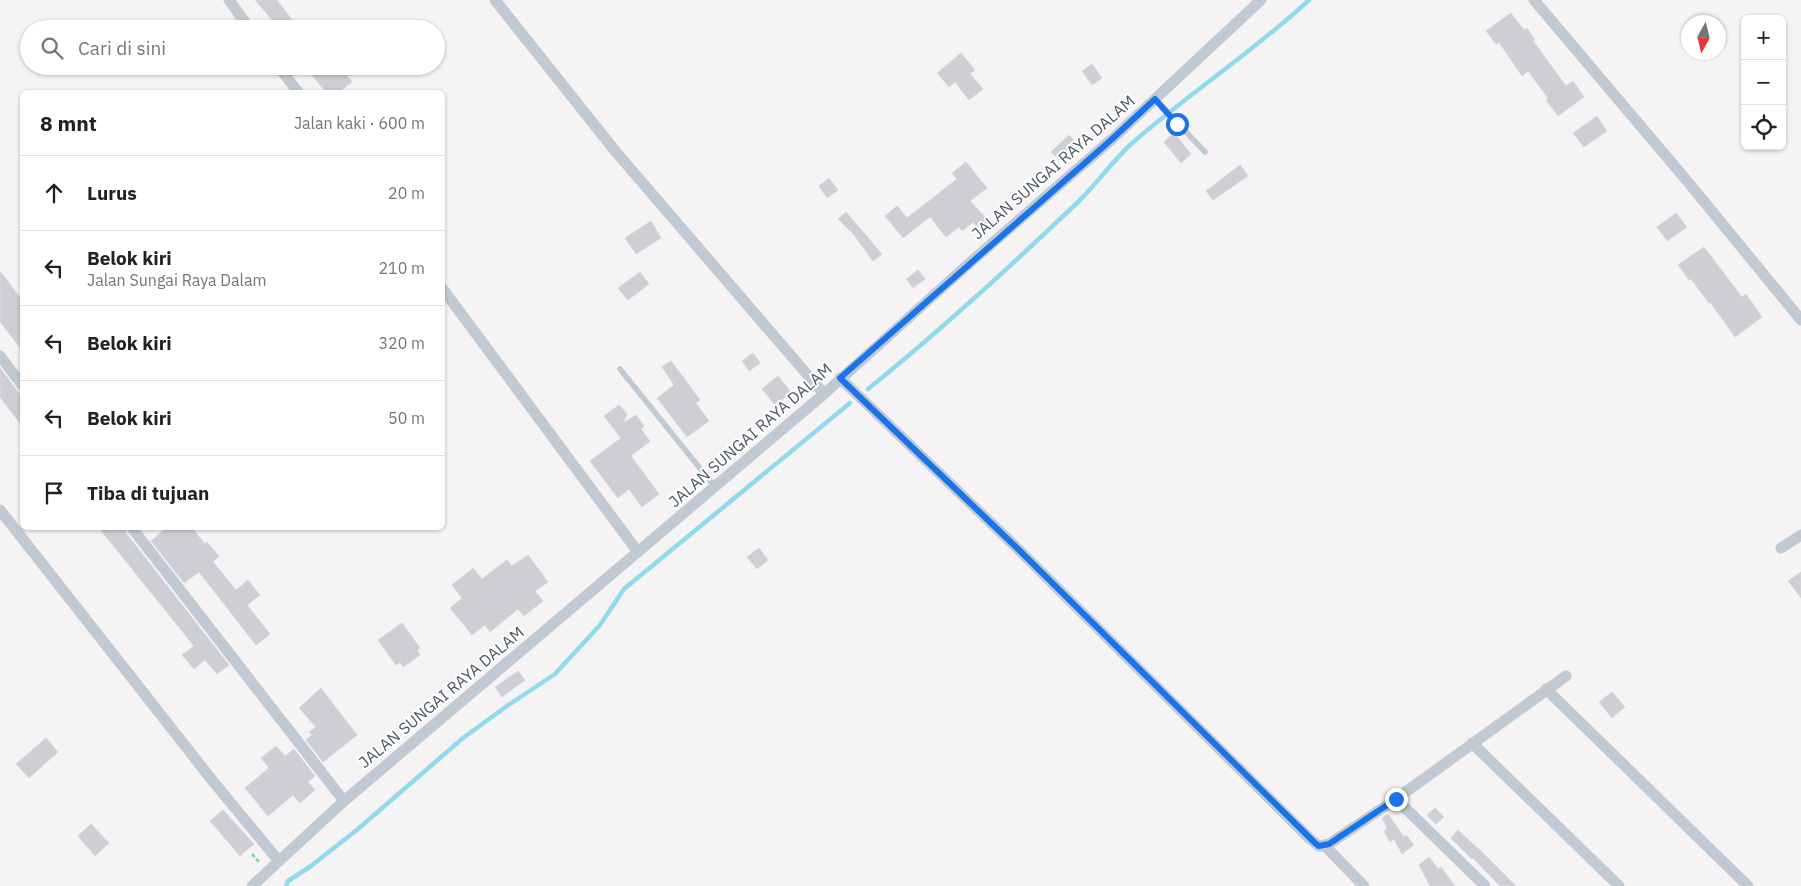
<!DOCTYPE html>
<html lang="id">
<meta charset="utf-8">
<style>
body{margin:0;font-family:"IBM Plex Sans",sans-serif;background:#f6f6f6;color:#202124}
.controls{position:absolute;right:15px;top:15px;display:grid;overflow:hidden;border-radius:8px;box-shadow:0 1px 4px #0004}
.controls button{width:45px;height:45px;display:grid;place-items:center;padding:0;border:0;border-bottom:1px solid #e0e0e0;background:#fff;color:#202124;font:25px sans-serif}
.compass{position:absolute;left:1681px;top:15px;width:45px;height:45px;border-radius:50%;background:#fff;box-shadow:0 1px 4px #0004;rotate:188deg}
.stop{position:absolute;width:15px;height:15px;margin:-11px;border:4px solid #1a73e8;border-radius:50%;background:#fff}
.stop.end{background:#1a73e8;border-color:#fff;box-shadow:0 1px 5px #0008}
.list{margin:0;padding:0;list-style:none}
h2{display:flex;justify-content:space-between;align-items:center;height:65px;margin:0;padding:0 20px;font-size:21px}
h2 small{font-size:16px;font-weight:400;color:#757577}
.list li{display:grid;grid-template-columns:32px 1fr auto;gap:15px;align-items:center;box-sizing:border-box;height:75px;padding:0 20px;border-top:1px solid #e0e0e0}
.list b{display:block;font-size:19px;white-space:nowrap}
.list p{margin:0;font-size:16px;white-space:nowrap;color:#757577}
.list em{font-size:16px;font-style:normal;color:#757577}
.icon{flex:none;width:28px;height:28px;fill:none;stroke:currentColor;stroke-width:2;stroke-linecap:round;stroke-linejoin:round}
.map{position:relative;flex:none;width:1801px;height:886px;overflow:hidden}
.search{position:absolute;background:#fff;box-shadow:0 1px 4px #0004;left:20px;top:20px;width:425px;height:55px;display:flex;align-items:center;gap:12px;box-sizing:border-box;padding:0 18px;border-radius:28px;color:#757577;font-size:19px}
.panel{position:absolute;background:#fff;box-shadow:0 1px 4px #0004;left:20px;top:90px;width:425px;height:440px;border-radius:8px}
.map>svg:first-child{display:block}
</style>
<div class="map">
<svg width="1801" height="886" viewBox="0 0 1801 886">
<rect width="100%" height="100%" fill="#f5f3f3"/>
<g fill="none" stroke-linecap="round" stroke-linejoin="round">
<path stroke="#90daee" stroke-width="4.5" d="M868,389C941,330 1011,266 1079,201C1097,183 1112,162 1130,145C1188,94 1253,52 1309,0
M286,886L288,881L311,866L358,829L463,738L507,706L555,674L600,625L624,589L850,403"/>
</g>
<path fill="#cdcfd5" stroke="#d7d9de" d="M255,0H277L299,29H280Z
M1511,13L1524,30L1527,28L1535,40L1533,41L1566,86L1573,81L1584,97L1558,116L1546,100L1548,98L1528,71L1522,76L1499,42L1496,44L1486,31Z
M961,53L975,70L970,74L983,89L969,100L955,82L949,87L937,73Z
M1092,64L1102,78L1092,85L1082,71Z
M309,66H340L352,82L338,92H326L311,74L314,72Z
M1597,116L1607,131L1584,147L1573,133Z
M1174,133L1191,154L1181,163L1164,142Z
M1069,135L1077,143L1059,160L1051,152Z
M966,162L987,188L970,201L989,221L979,229L973,222L962,231L959,227L946,237L930,217L903,238L885,216L897,206L907,218L957,179L952,173Z
M1240,165L1248,176L1213,200L1206,191Z
M829,178L838,190L827,198L819,186Z
M846,212L882,254L873,261L854,235L838,219Z
M1676,213L1687,227L1667,241L1657,227Z
M651,221L661,238L636,254L625,238Z
M1704,247L1742,297L1746,294L1762,317L1735,337L1710,302L1709,303L1691,279L1689,280L1678,265Z
M918,270L925,279L913,288L906,279Z
M0,271L22,300V350L0,322Z
M640,272L649,284L628,300L618,288Z
M753,353L760,363L749,371L742,361Z
M671,361L700,400L696,403L709,421L687,437L657,398L674,385L662,367Z
M0,368L22,397V426L0,397Z
M778,376L791,392L775,405L762,389Z
M619,405L627,414L623,423L636,415L644,426L641,429L650,441L631,456L659,494L642,507L629,489L618,498L590,461L621,438L604,416Z
M99,528H125L126,533L229,665L217,674L205,660L194,669L182,655L194,646Z
M166,528H192L205,544L207,542L219,556L213,562L236,590L248,580L260,595L247,605L270,634L256,645L199,572L184,583L151,541Z
M759,548L768,560L757,569L747,557Z
M528,555L548,582L535,591L543,601L524,616L518,609L490,632L485,625L472,635L450,608L462,598L452,585L473,568L482,579L507,560L512,566Z
M1801,572V598L1788,581Z
M402,623L420,648L417,650L420,655L403,667L400,662L396,665L378,640Z
M518,671L525,680L502,697L495,687Z
M321,688L357,735L323,762L306,740L312,735L309,732L316,727L299,708Z
M1612,692L1625,707L1612,718L1599,702Z
M46,738L58,752L29,778L16,764Z
M276,746L285,756L294,749L315,776L308,782L315,790L300,803L293,795L268,816L245,788L269,768L261,758Z
M1435,808L1444,817L1436,824L1427,815Z
M223,810L254,844L240,856L210,821Z
M1388,814L1404,837L1406,835L1414,845L1402,854L1394,839L1390,842L1384,831L1387,828L1382,818Z
M91,824L109,843L95,856L78,836Z
M1458,830L1483,853L1516,886H1500L1473,858L1472,859L1451,838Z
M1429,857L1438,869L1441,867L1455,886H1430L1419,865Z"/>
<g fill="none" stroke-linecap="round" stroke-linejoin="round">
<path stroke="#7ad0a6" stroke-width="2.5" stroke-dasharray="4 2.5" stroke-linecap="butt" d="M252,854L259,862"/>
<path stroke="#c1cad2" stroke-width="5.5" d="M1155,99L1205,152
M620,369L715,487"/>
<path stroke="#c1cad2" stroke-width="11" d="M229,0L250,29
M495,0L616,152L824,394
M1534,0L1688,182L1801,320
M278,66L298,92
M442,288L638,552
M0,356L22,385
M840,378L1017,548L1309,838L1319,846L1329,844L1396,799L1566,676
M0,510L212,780L278,860
M132,528L344,801
M1781,548L1801,535
M1546,689L1748,886
M1472,743L1619,886
M1396,799L1485,886
M1325,846L1364,886
M252,886L344,801L824,394L974,259L1111,140L1261,0"/>
</g>
<g fill="none" stroke-linecap="round" stroke-linejoin="round">
<path stroke="#1a73e8" stroke-width="6" d="M1177,124L1155,99L1111,140L840,378L1017,548L1315,843L1319,846L1329,844L1396,799"/>
</g>
<g text-anchor="middle" dominant-baseline="central" stroke-width="4" stroke-linejoin="round" paint-order="stroke">
<g font-size="16" fill="#4a5661" stroke="#fff">
<text transform="translate(1053 167) rotate(-41)">JALAN SUNGAI RAYA DALAM</text>
<text transform="translate(750 435) rotate(-41)">JALAN SUNGAI RAYA DALAM</text>
<text transform="translate(441 697) rotate(-40)">JALAN SUNGAI RAYA DALAM</text>
</g>
</g>
</svg>
<div class="controls">
<button>+</button>
<button>−</button>
<button><svg class="icon" aria-label="locate" viewBox="0 0 24 24"><circle cx="12" cy="12" r="6"/><path d="M12 2v4M12 18v4M2 12h4M18 12h4"/></svg></button>
</div>
<svg class="compass" viewBox="-18 -18 36 36"><path d="M0-13l5 13h-10z" fill="#e53935"/><path d="M0 13l5-13h-10z" fill="#757577"/></svg>
<div class="stop" style="left:1177px;top:124px"></div>
<div class="stop end" style="left:1396px;top:799px"></div>
<div class="search"><svg class="icon" aria-label="search" viewBox="0 0 24 24"><circle cx="10" cy="10" r="6"/><path d="M15 15l6 6"/></svg>Cari di sini</div>
<section class="panel">
<h2>8 mnt<small>Jalan kaki · 600 m</small></h2>
<ul class="list">
<li><svg class="icon" aria-label="ahead" viewBox="0 0 24 24"><path d="M12 20V5M6 11l6-6 6 6"/></svg><div><b>Lurus</b></div><em>20 m</em></li>
<li><svg class="icon" aria-label="left" viewBox="0 0 24 24"><path d="M17 20v-9H6M10 6l-5 5 5 5"/></svg><div><b>Belok kiri</b><p>Jalan Sungai Raya Dalam</p></div><em>210 m</em></li>
<li><svg class="icon" aria-label="left" viewBox="0 0 24 24"><path d="M17 20v-9H6M10 6l-5 5 5 5"/></svg><div><b>Belok kiri</b></div><em>320 m</em></li>
<li><svg class="icon" aria-label="left" viewBox="0 0 24 24"><path d="M17 20v-9H6M10 6l-5 5 5 5"/></svg><div><b>Belok kiri</b></div><em>50 m</em></li>
<li><svg class="icon" aria-label="arrive" viewBox="0 0 24 24"><path d="M6 21V4h12l-3 4 3 4H6"/></svg><div><b>Tiba di tujuan</b></div></li>
</ul>
</section>
</div>
